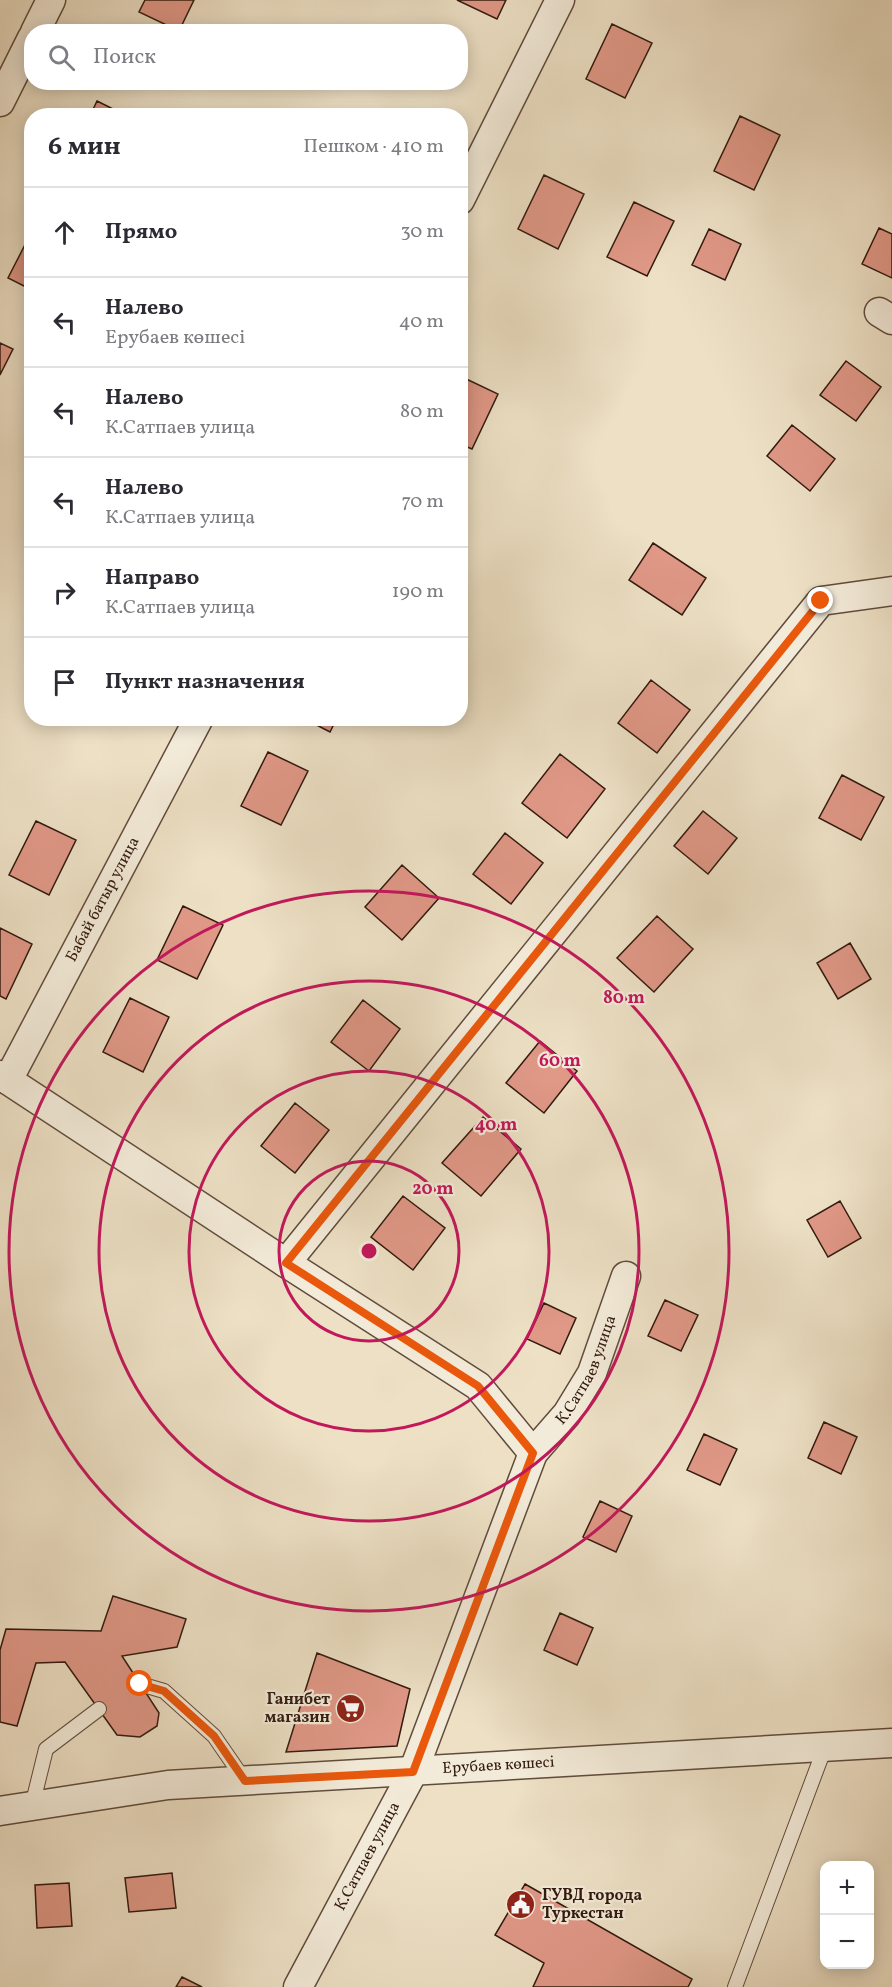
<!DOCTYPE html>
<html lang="ru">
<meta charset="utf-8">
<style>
body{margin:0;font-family:Vollkorn,serif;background:#f7f7f7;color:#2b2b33}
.controls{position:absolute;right:18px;bottom:18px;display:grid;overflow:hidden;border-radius:12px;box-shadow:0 3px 15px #0003}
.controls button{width:54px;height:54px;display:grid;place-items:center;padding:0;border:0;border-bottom:2px solid #e1e1e2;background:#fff;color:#2b2b33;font:30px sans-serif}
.stop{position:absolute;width:18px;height:18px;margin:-14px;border:4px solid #ea580c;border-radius:50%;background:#fff}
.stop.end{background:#ea580c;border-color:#fff;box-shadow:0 2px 6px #0008}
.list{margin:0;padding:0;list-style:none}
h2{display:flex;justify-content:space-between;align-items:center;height:78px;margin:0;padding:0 24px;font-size:26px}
h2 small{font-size:20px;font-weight:400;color:#7c7c81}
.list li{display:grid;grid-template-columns:39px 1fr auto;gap:18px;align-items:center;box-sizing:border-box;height:90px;padding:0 24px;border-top:2px solid #e1e1e2}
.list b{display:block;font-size:22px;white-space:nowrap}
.list p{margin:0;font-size:20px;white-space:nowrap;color:#7c7c81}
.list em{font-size:20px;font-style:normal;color:#7c7c81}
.icon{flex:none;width:33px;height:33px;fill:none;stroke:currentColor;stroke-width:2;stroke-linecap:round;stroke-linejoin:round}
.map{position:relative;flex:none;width:892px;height:1987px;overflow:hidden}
.search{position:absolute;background:#fff;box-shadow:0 3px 15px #0003;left:24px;top:24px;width:444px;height:66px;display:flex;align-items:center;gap:15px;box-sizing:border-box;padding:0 21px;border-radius:24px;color:#7c7c81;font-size:22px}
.panel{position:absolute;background:#fff;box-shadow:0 3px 15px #0003;left:24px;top:108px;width:444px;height:618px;border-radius:24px}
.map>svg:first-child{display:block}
</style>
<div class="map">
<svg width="892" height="1987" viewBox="0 0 892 1987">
<rect width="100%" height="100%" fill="#ede0c5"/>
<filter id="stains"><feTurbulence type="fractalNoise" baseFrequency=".00333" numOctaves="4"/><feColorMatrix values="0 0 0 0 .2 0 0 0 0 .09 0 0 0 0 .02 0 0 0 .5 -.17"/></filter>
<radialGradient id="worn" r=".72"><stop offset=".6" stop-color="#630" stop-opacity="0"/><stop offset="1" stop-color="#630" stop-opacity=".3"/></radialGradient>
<path fill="#e09887" stroke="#321a0f" stroke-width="1.5" d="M145,0H194L179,31L139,12Z
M457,0H506L497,19Z
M612,24L652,43L625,98L586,79Z
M97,101L127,116H90Z
M740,116L780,135L754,190L714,171Z
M544,175L584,194L558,249L518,229Z
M634,202L674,221L647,276L607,257Z
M879,228L892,234V278L862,264Z
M709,229L741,244L725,280L692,265Z
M32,231V290L8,278Z
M0,343L13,349L0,375Z
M846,361L881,387L856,421L820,395Z
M460,376L498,394L472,449L460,444Z
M792,425L835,459L810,491L767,456Z
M653,543L706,578L682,615L629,580Z
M651,680L690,710L657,753L618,723Z
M303,718H337L330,732Z
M268,752L308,771L281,825L241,806Z
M560,754L605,789L567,838L522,803Z
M842,775L884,797L861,840L819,818Z
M703,811L737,838L708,874L674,846Z
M36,821L76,840L49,895L9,875Z
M505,833L543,863L511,904L473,874Z
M402,865L439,898L402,940L365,907Z
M183,906L223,925L197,979L157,960Z
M657,916L693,949L654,992L617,958Z
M0,928L32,944L6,999L0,996Z
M850,943L871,979L838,999L817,963Z
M130,998L169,1017L143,1072L103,1052Z
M363,1000L400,1029L369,1071L331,1042Z
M540,1041L577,1071L544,1113L506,1083Z
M295,1103L329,1130L295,1173L261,1146Z
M483,1117L521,1149L481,1196L442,1163Z
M403,1196L445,1228L413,1270L371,1237Z
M840,1201L861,1238L828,1257L807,1220Z
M665,1300L698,1315L681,1351L648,1336Z
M544,1303L576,1318L560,1354L527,1339Z
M824,1422L857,1437L841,1474L808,1458Z
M704,1434L737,1449L720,1485L687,1470Z
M600,1501L632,1516L616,1552L583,1537Z
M113,1596L186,1619L177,1647L122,1656L159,1713L157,1726L140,1737L117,1735L65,1662L36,1663L17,1726L0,1722V1650L6,1629L101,1631Z
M560,1613L593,1628L577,1665L544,1650Z
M317,1653L410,1689L397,1746L286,1752Z
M172,1873L176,1908L129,1912L125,1878Z
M69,1883L72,1926L37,1928L35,1885Z
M525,1884L692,1979L688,1987H533L544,1963L495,1935Z
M182,1977L202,1987H176Z"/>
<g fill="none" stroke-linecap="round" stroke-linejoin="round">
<defs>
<path id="lane" d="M140,1684L164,1691L214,1736L245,1781
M32,1806L46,1749L99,1709
M735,1987L825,1747"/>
<g id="street">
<path d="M35,32L51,0"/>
<path d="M0,102L32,38"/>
<path d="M460,200L560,0"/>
<path d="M879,312L892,320"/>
<path d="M0,1075L286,1263"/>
<path id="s1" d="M8,1080L199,718"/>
<path id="s2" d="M533,1453L567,1414L592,1373L626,1276"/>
<path id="s3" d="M0,1811L168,1785L892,1743"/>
<path id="s4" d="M298,1987L413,1772L533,1453L478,1386L286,1263L821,601L892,591"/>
</g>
</defs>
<use href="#lane" stroke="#614c3c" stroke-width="16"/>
<use href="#street" stroke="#614c3c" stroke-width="31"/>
<use href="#lane" stroke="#f3ebd9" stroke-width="14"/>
<use href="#street" stroke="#f3ebd9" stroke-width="28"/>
</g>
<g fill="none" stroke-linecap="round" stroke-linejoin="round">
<path stroke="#ea580c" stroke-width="8" d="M140,1684L164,1691L214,1736L245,1781L413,1772L533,1453L478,1386L286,1263L821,601"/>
</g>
<g fill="none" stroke="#c2185b" stroke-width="3">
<circle cx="369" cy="1251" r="90"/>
<circle cx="369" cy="1251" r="180"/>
<circle cx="369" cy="1251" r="270"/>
<circle cx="369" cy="1251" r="360"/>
</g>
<defs>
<symbol id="supermarket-disc" viewBox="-11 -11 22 22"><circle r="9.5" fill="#8f2418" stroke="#f3ebd9"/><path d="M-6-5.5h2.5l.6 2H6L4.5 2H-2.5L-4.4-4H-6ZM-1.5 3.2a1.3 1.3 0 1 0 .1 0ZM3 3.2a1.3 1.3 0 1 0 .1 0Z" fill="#fff"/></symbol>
<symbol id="civic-disc" viewBox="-11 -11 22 22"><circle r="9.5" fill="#8f2418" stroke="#f3ebd9"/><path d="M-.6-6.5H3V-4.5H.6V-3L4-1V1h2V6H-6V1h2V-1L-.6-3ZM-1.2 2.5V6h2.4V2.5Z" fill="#fff"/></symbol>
</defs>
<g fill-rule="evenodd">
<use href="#supermarket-disc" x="334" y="1692" width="33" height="33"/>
<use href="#civic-disc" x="504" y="1888" width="33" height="33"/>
</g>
<g text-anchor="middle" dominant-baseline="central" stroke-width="4.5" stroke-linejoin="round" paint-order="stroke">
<g font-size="16" fill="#321a0f" stroke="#f3ebd9">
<text stroke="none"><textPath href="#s1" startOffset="204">Бабай батыр улица</textPath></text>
<text stroke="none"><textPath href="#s2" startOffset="100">К.Сатпаев улица</textPath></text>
<text stroke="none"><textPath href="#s3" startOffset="501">Ерубаев көшесі</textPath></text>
<text stroke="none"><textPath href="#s4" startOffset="148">К.Сатпаев улица</textPath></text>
</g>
<g font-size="16" font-weight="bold" fill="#321a0f" stroke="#f3ebd9" text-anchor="end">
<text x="330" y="1700">Ганибет<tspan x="330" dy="18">магазин</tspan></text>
<text x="542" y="1896" text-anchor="start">ГУВД города<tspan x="542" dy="18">Туркестан</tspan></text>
</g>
</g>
<circle cx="369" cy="1251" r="9" fill="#c2185b" stroke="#f3ebd9" stroke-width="3"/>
<g font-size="18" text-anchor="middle" font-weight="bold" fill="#c2185b" stroke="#f3ebd9" stroke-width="4.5" stroke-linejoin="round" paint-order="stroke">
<text x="624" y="1003">80 m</text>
<text x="560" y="1066">60 m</text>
<text x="496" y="1130">40 m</text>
<text x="433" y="1194">20 m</text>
</g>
<rect width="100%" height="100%" filter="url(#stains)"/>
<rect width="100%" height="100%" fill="url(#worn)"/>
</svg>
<div class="controls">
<button>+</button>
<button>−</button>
</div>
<div class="stop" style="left:140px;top:1684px"></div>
<div class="stop end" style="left:821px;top:601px"></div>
<div class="search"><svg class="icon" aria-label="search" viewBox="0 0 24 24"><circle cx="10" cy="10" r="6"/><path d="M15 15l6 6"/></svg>Поиск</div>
<section class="panel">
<h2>6 мин<small>Пешком · 410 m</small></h2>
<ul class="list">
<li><svg class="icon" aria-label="ahead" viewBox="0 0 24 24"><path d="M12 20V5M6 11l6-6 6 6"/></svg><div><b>Прямо</b></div><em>30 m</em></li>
<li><svg class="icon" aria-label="left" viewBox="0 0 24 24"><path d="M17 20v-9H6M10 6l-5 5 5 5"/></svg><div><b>Налево</b><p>Ерубаев көшесі</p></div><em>40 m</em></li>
<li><svg class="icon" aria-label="left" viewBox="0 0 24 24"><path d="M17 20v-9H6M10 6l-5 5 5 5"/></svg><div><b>Налево</b><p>К.Сатпаев улица</p></div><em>80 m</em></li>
<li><svg class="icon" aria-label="left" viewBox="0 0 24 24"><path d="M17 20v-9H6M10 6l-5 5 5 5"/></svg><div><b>Налево</b><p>К.Сатпаев улица</p></div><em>70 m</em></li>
<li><svg class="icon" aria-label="right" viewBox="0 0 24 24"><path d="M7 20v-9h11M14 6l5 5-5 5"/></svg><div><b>Направо</b><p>К.Сатпаев улица</p></div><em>190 m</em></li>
<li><svg class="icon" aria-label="arrive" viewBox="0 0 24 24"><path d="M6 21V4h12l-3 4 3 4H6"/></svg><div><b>Пункт назначения</b></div></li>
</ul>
</section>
</div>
